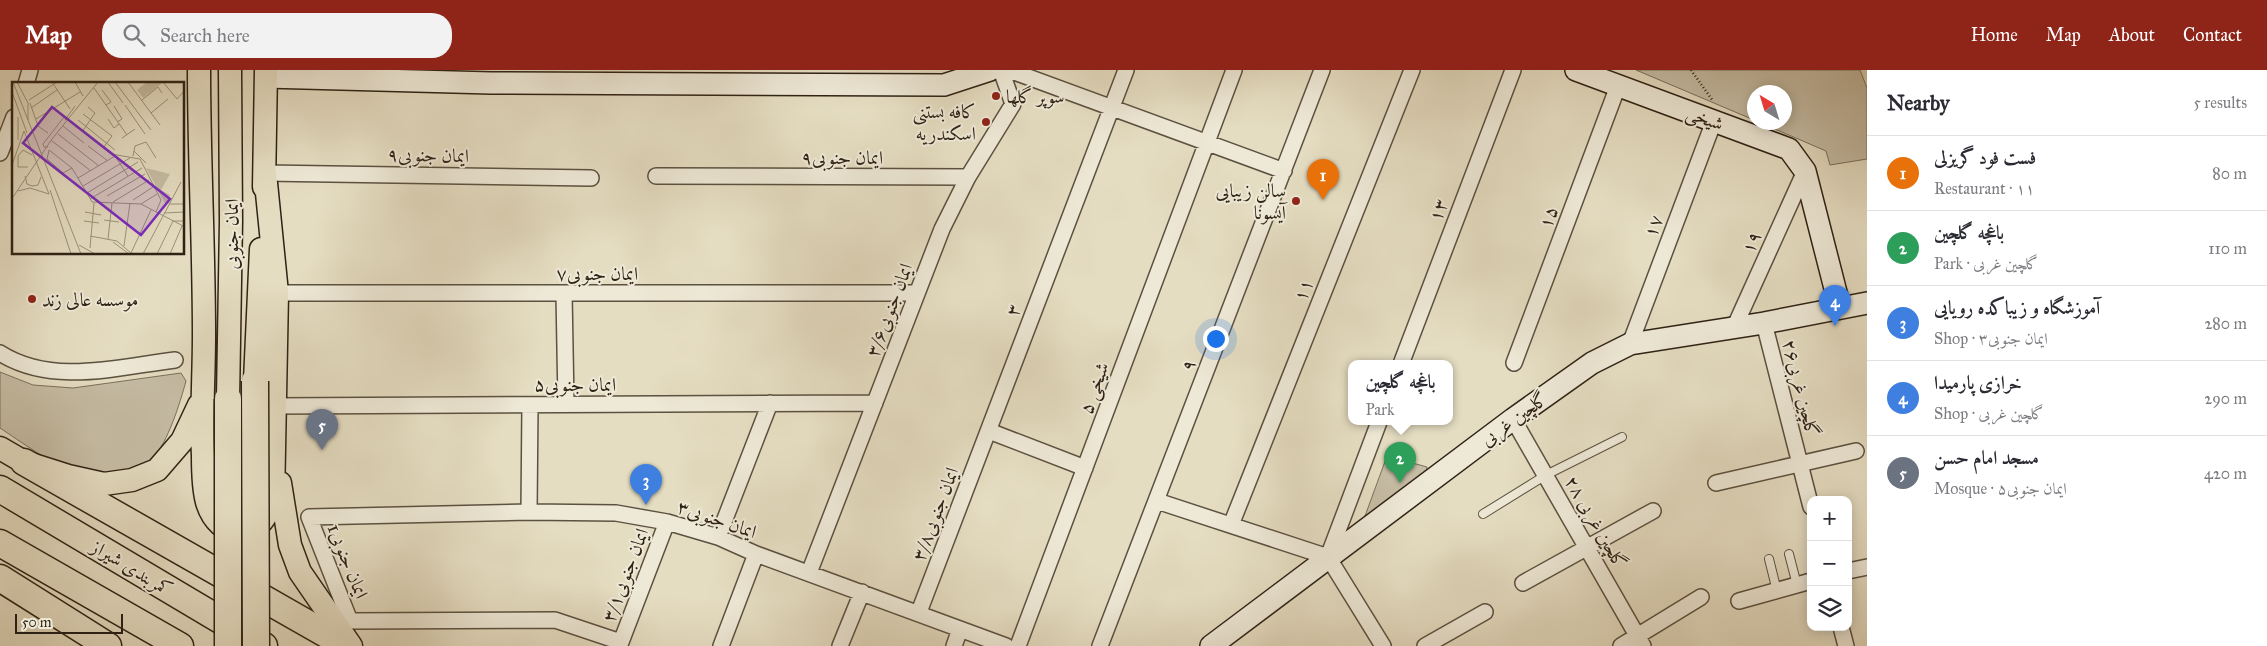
<!DOCTYPE html>
<meta charset="utf-8">
<style>
body{margin:0;font-family:"IM FELL Great Primer",Amiri,serif;background:#f2f2f3;color:#2b2b33}
.controls{position:absolute;right:15px;bottom:15px;display:grid;overflow:hidden;border-radius:10px;box-shadow:0 2px 12px #0003}
.controls button{width:45px;height:45px;display:grid;place-items:center;padding:0;border:0;border-bottom:1px solid #e1e1e2;background:#fff;color:#2b2b33;font:25px sans-serif}
.compass{position:absolute;left:1747px;top:15px;width:45px;height:45px;border-radius:50%;background:#fff;box-shadow:0 2px 12px #0003;rotate:322deg}
.scale{position:absolute;left:15px;bottom:12px;width:108px;box-sizing:border-box;padding-left:5px;border:2px solid #2f2215;border-top:0;font-size:14px;line-height:18px;white-space:nowrap;color:#2f2215;-webkit-text-stroke:4px #eee9d7;paint-order:stroke}
.you{position:absolute;left:1215px;top:268px;width:18px;height:18px;margin:-12px;border:4px solid #fff;border-radius:50%;background:#1a73e8;box-shadow:0 0 0 8px #1a73e833}
.badge{display:grid;place-items:center;width:32px;height:32px;border-radius:50%;background:#8f2418;color:#fff;font-size:16px;font-weight:700}
.pin{position:absolute;translate:-50% -41px;filter:drop-shadow(0 1px 2px #0008)}
.pin::after{content:'';position:absolute;top:26px;width:18px;height:15px;background:inherit;clip-path:polygon(0 0,100% 0,50% 100%)}
.popup{position:absolute;left:1348px;top:290px;width:105px;height:65px;box-sizing:border-box;display:grid;place-content:center;border-radius:10px;background:#fff;filter:drop-shadow(0 1px 4px #0005);font-size:16px;white-space:nowrap;color:#7c7c81}
.popup b{font-size:19px;color:#2b2b33}
.popup::after{content:'';position:absolute;left:50%;top:100%;margin-left:-10px;border:10px solid transparent;border-top-color:#fff}
.list{margin:0;padding:0;list-style:none}
h2{display:flex;justify-content:space-between;align-items:center;height:65px;margin:0;padding:0 20px;font-size:21px}
h2 small{font-size:16px;font-weight:400;color:#7c7c81}
.list li{display:grid;grid-template-columns:32px 1fr auto;gap:15px;align-items:center;box-sizing:border-box;height:75px;padding:0 20px;border-top:1px solid #e1e1e2}
.list b{display:block;font-size:19px;white-space:nowrap}
.list p{margin:0;font-size:16px;white-space:nowrap;color:#7c7c81}
.list em{font-size:16px;font-style:normal;color:#7c7c81}
.icon{flex:none;width:28px;height:28px;fill:none;stroke:currentColor;stroke-width:2;stroke-linecap:round;stroke-linejoin:round}
.map{position:relative;flex:none;width:1867px;height:576px;overflow:hidden}
header{display:flex;align-items:center;gap:30px;box-sizing:border-box;height:70px;padding:0 25px;background:#8f2418;color:#fff}
header strong{font-size:24px}
nav{display:flex;gap:28px;margin-inline-start:auto;font-size:18px}
.search{width:350px;height:45px;background:#f2f2f3;display:flex;align-items:center;gap:12px;box-sizing:border-box;padding:0 18px;border-radius:20px;color:#7c7c81;font-size:19px}
main{display:flex}
aside{flex:1;background:#fff}
.map>svg:first-child{display:block}
</style>
<header>
<strong>Map</strong>
<div class="search"><svg class="icon" aria-label="search" viewBox="0 0 24 24"><circle cx="10" cy="10" r="6"/><path d="M15 15l6 6"/></svg>Search here</div>
<nav><a>Home</a><a>Map</a><a>About</a><a>Contact</a></nav>
</header>
<main>
<div class="map">
<svg width="1867" height="576" viewBox="0 0 1867 576">
<rect width="100%" height="100%" fill="#e5ddc2"/>
<filter id="stains"><feTurbulence type="fractalNoise" baseFrequency=".004" numOctaves="4"/><feColorMatrix values="0 0 0 0 .2 0 0 0 0 .09 0 0 0 0 .02 0 0 0 .5 -.17"/></filter>
<radialGradient id="worn" r=".72"><stop offset=".6" stop-color="#630" stop-opacity="0"/><stop offset="1" stop-color="#630" stop-opacity=".3"/></radialGradient>
<path fill="#c6bda5" stroke="#7a705d" d="M1636,0H1860L1867,18V89L1830,95L1826,81L1761,53L1784,52V22H1754V50Z
M0,302L33,315L73,318L181,303L186,311C180,333 168,372 153,388C108,438 41,385 0,358Z
M1387,386L1427,397L1426,410L1388,440L1365,446Z"/>
<g fill="none" stroke-linecap="round" stroke-linejoin="round">
<defs>
<path id="lane" d="M1483,444L1546,405L1622,367
M1789,484L1797,515
M1769,489L1777,521"/>
<path id="street" d="M1009,0L1284,101
M26,14L30,0
M0,83L14,47
M265,103L591,108
M656,106L968,107
M277,223H917
M564,223L566,334
M1764,253L1811,437
M1734,258L1805,101
M1630,274L1714,51
M0,283C52,316 118,297 175,290
M1514,293L1618,16
M1401,294L1513,0
M275,336L875,333
M1513,349L1643,576
M989,361L1085,398
M1716,413L1856,381
M1157,431L1328,487
M529,442L530,335
M667,452L621,572L555,550L350,551L309,447L529,442L616,443L667,452L718,467L756,484L1006,576
M1231,455L1412,0
M718,467L770,333
M1328,487L1379,352
M1328,487L1383,576
M1848,501L1867,497
M809,503L942,159L968,107L1013,34L1001,0
M1523,513L1653,441
M1739,531L1811,511
M919,542L1126,0
M1841,557L1846,576
M721,576L756,484
M840,576L862,522
M954,576L960,559
M1018,576L1234,0
M1100,576L1322,0
M1425,576L1485,542
M1621,576L1701,527"/>
<path id="secondary" d="M1576,0L1789,79L1805,101L1840,238
M266,7L491,13L944,15L990,0
M1211,576L1513,349L1592,293L1630,274L1764,253L1867,233"/>
<path id="primary" d="M199,0C199,89 204,177 204,265C204,306 201,345 203,386C203,401 203,417 207,432C212,449 225,464 244,462C260,460 267,444 273,431L277,223L265,103
M264,117L266,0
M255,311L261,179
M228,329L231,151L230,0
M0,378L24,392L68,406L104,414L132,410L157,400L182,371L199,335
M280,413L290,475L300,502L351,576"/>
<path id="highway" d="M24,392L347,576
M0,419L264,576
M0,473L180,576
M0,508L108,576"/>
</defs>
<use href="#lane" stroke="#5c5140" stroke-width="10"/>
<use href="#street" stroke="#5c5140" stroke-width="18"/>
<use href="#secondary" stroke="#2f2215" stroke-width="24"/>
<use href="#primary" stroke="#2f2215" stroke-width="25"/>
<use href="#highway" stroke="#2f2215" stroke-width="29"/>
<path stroke="#2f2215" stroke-width="2.5" stroke-dasharray="1 2.5" stroke-linecap="butt" d="M1691,0L1713,31"/>
<use href="#lane" stroke="#eee9d7" stroke-width="8"/>
<use href="#street" stroke="#eee9d7" stroke-width="15"/>
<use href="#secondary" stroke="#eee9d7" stroke-width="21"/>
<use href="#primary" stroke="#e5ddc2" stroke-width="22"/>
<use href="#highway" stroke="#e5ddc2" stroke-width="26"/>
<defs>
<path id="highway-bridge" d="M255,311L256,576
M228,576V329"/>
</defs>
<use href="#highway-bridge" stroke="#2f2215" stroke-width="29" stroke-linecap="butt"/>
<use href="#highway-bridge" stroke="#e5ddc2" stroke-width="26"/>
</g>
<g fill="#8f2418" stroke="#eee9d7" stroke-width="2">
<circle cx="996" cy="26" r="5"/>
<circle cx="986" cy="52" r="5"/>
<circle cx="1296" cy="131" r="5"/>
<circle cx="32" cy="229" r="5"/>
</g>
<g text-anchor="middle" dominant-baseline="central" stroke-width="4" stroke-linejoin="round" paint-order="stroke">
<g font-size="19" fill="#2f2215" stroke="#eee9d7" text-anchor="start">
<text x="1006" y="26">سوپر گلها</text>
<text x="976" y="41" text-anchor="end">کافه بستنی<tspan x="976" dy="22">اسکندریه</tspan></text>
<text x="1286" y="120" text-anchor="end">سالن زیبایی<tspan x="1286" dy="22">آیسونا</tspan></text>
<text x="42" y="229">موسسه عالی زند</text>
</g>
<g font-size="19" fill="#2f2215" stroke="#eee9d7">
<text transform="translate(1705 48) rotate(20)">شیخی</text>
<text transform="translate(428 85) rotate(1)">ایمان جنوبی۹</text>
<text x="842" y="87">ایمان جنوبی۹</text>
<text transform="translate(1438 140) rotate(-69)">۱۳</text>
<text transform="translate(1548 147) rotate(-69)">۱۵</text>
<text transform="translate(1653 156) rotate(-69)">۱۷</text>
<text transform="translate(231 164) rotate(-90)">ایمان جنوبی</text>
<text transform="translate(1751 172) rotate(-66)">۱۹</text>
<text x="597" y="203">ایمان جنوبی۷</text>
<text transform="translate(1303 220) rotate(-68)">۱۱</text>
<text transform="translate(889 240) rotate(-69)">ایمان جنوبی۳/۶</text>
<text transform="translate(1013 240) rotate(-69)">۳</text>
<text transform="translate(1188 295) rotate(-69)">۹</text>
<text x="575" y="314">ایمان جنوبی۵</text>
<text transform="translate(1094 318) rotate(-70)">شیخی ۵</text>
<text transform="translate(1801 318) rotate(76)">گلچین غربی۲۶</text>
<text transform="translate(1514 349) rotate(-36)">گلچین غربی</text>
<text transform="translate(935 444) rotate(-69)">ایمان جنوبی۳/۸</text>
<text transform="translate(717 449) rotate(19)">ایمان جنوبی۳</text>
<text transform="translate(1596 452) rotate(60)">گلچین غربی ۲۸</text>
<text transform="translate(348 491) rotate(68)">1ایمان جنوبی</text>
<text transform="translate(132 498) rotate(31)">کمربندی شیراز</text>
<text transform="translate(625 505) rotate(-69)">ایمان جنوبی۳/۱</text>
</g>
</g>
<g transform="translate(12 12)">
<rect width="172" height="172" fill="#e5ddc2"/>
<path d="M135,0L150,1L131,16L125,8ZM134,86L158,92L149,108L158,113L154,123Z" fill="#c6bda5"/>
<path fill="none" stroke="#9c927d" stroke-width="1" d="M1,0L69,172M5,0L16,21V38M40,0L58,27M63,0L71,14M96,0L111,21M103,0L139,48M116,0L148,43M151,0L165,17L173,8M82,6L115,53M90,8L99,20L94,23M0,10L15,51M17,18L45,0M130,18L146,5L150,11M18,21L26,44L36,51M113,23L133,52M102,24L110,37L105,40M19,26L45,8M139,31L156,17M71,32L100,54L91,66M6,35V58M24,37L68,10M96,37L102,46L107,42M53,38L63,24M56,38L99,72L128,77L149,118L144,130M66,38L103,68M51,44L72,61M12,49L37,112M70,50L83,31L76,25M46,52L87,84M110,56L123,47M40,57L86,0M40,59L79,89M76,64L96,79M36,65H32L31,62L52,35M122,69L134,81M121,74L123,64L134,60L144,76M0,83L12,49M16,85H6V74L11,68L20,73M60,86L51,91L35,77L37,68L60,86L80,120L129,122L173,145M13,94L15,102L20,104L26,103L29,95M66,96L103,74L116,94M71,104L118,76M38,108L59,172M6,109L18,106L37,112M75,111L126,80M95,114L133,92M1,115L40,57M78,117L130,86M121,118L141,105M101,120L137,98M129,122L145,112M157,122H173M73,130L89,133M152,131L173,130M92,138L107,140M72,139L87,141M78,154L105,159L120,172M96,157L100,121M101,160L117,172M67,163L83,172M112,164L118,121M78,166L82,121M119,171L139,128M131,172L169,100M145,172L161,139H173M158,172L170,144"/>
<path fill="#7b2cbf" fill-opacity="0.15" stroke="#7b2cbf" stroke-width="2.5" d="M40,25L158,117L129,153L11,61Z"/>
<rect width="172" height="172" fill="none" stroke="#2f2215" stroke-width="2.5"/>
</g>
<rect width="100%" height="100%" filter="url(#stains)"/>
<rect width="100%" height="100%" fill="url(#worn)"/>
</svg>
<div class="controls">
<button>+</button>
<button>−</button>
<button><svg class="icon" aria-label="layers" viewBox="0 0 24 24"><path d="M12 4l9 5-9 5-9-5zM3 14l9 5 9-5"/></svg></button>
</div>
<svg class="compass" viewBox="-18 -18 36 36"><path d="M0-13l5 13h-10z" fill="#e53935"/><path d="M0 13l5-13h-10z" fill="#7c7c81"/></svg>
<div class="scale">50 m</div>
<div class="you"></div>
<div class="pin badge" style="left:1323px;top:130px;background:#e8710a">1</div>
<div class="pin badge" style="left:1400px;top:413px;background:#2e9e5b">2</div>
<div class="popup"><b>باغچه گلچین</b>Park</div>
<div class="pin badge" style="left:646px;top:435px;background:#3f7fe0">3</div>
<div class="pin badge" style="left:1835px;top:256px;background:#3f7fe0">4</div>
<div class="pin badge" style="left:322px;top:380px;background:#6b7280">5</div>
</div>
<aside>
<h2>Nearby<small>5 results</small></h2>
<ul class="list">
<li><span class="badge" style="background:#e8710a">1</span><div><b>فست فود گریزلی</b><p>Restaurant · ۱۱</p></div><em>80 m</em></li>
<li><span class="badge" style="background:#2e9e5b">2</span><div><b>باغچه گلچین</b><p>Park · گلچین غربی</p></div><em>110 m</em></li>
<li><span class="badge" style="background:#3f7fe0">3</span><div><b>آموزشگاه و زیباکده رویایی</b><p>Shop · ایمان جنوبی۳</p></div><em>280 m</em></li>
<li><span class="badge" style="background:#3f7fe0">4</span><div><b>خرازی پارمیدا</b><p>Shop · گلچین غربی</p></div><em>290 m</em></li>
<li><span class="badge" style="background:#6b7280">5</span><div><b>مسجد امام حسن</b><p>Mosque · ایمان جنوبی۵</p></div><em>420 m</em></li>
</ul>
</aside>
</main>
